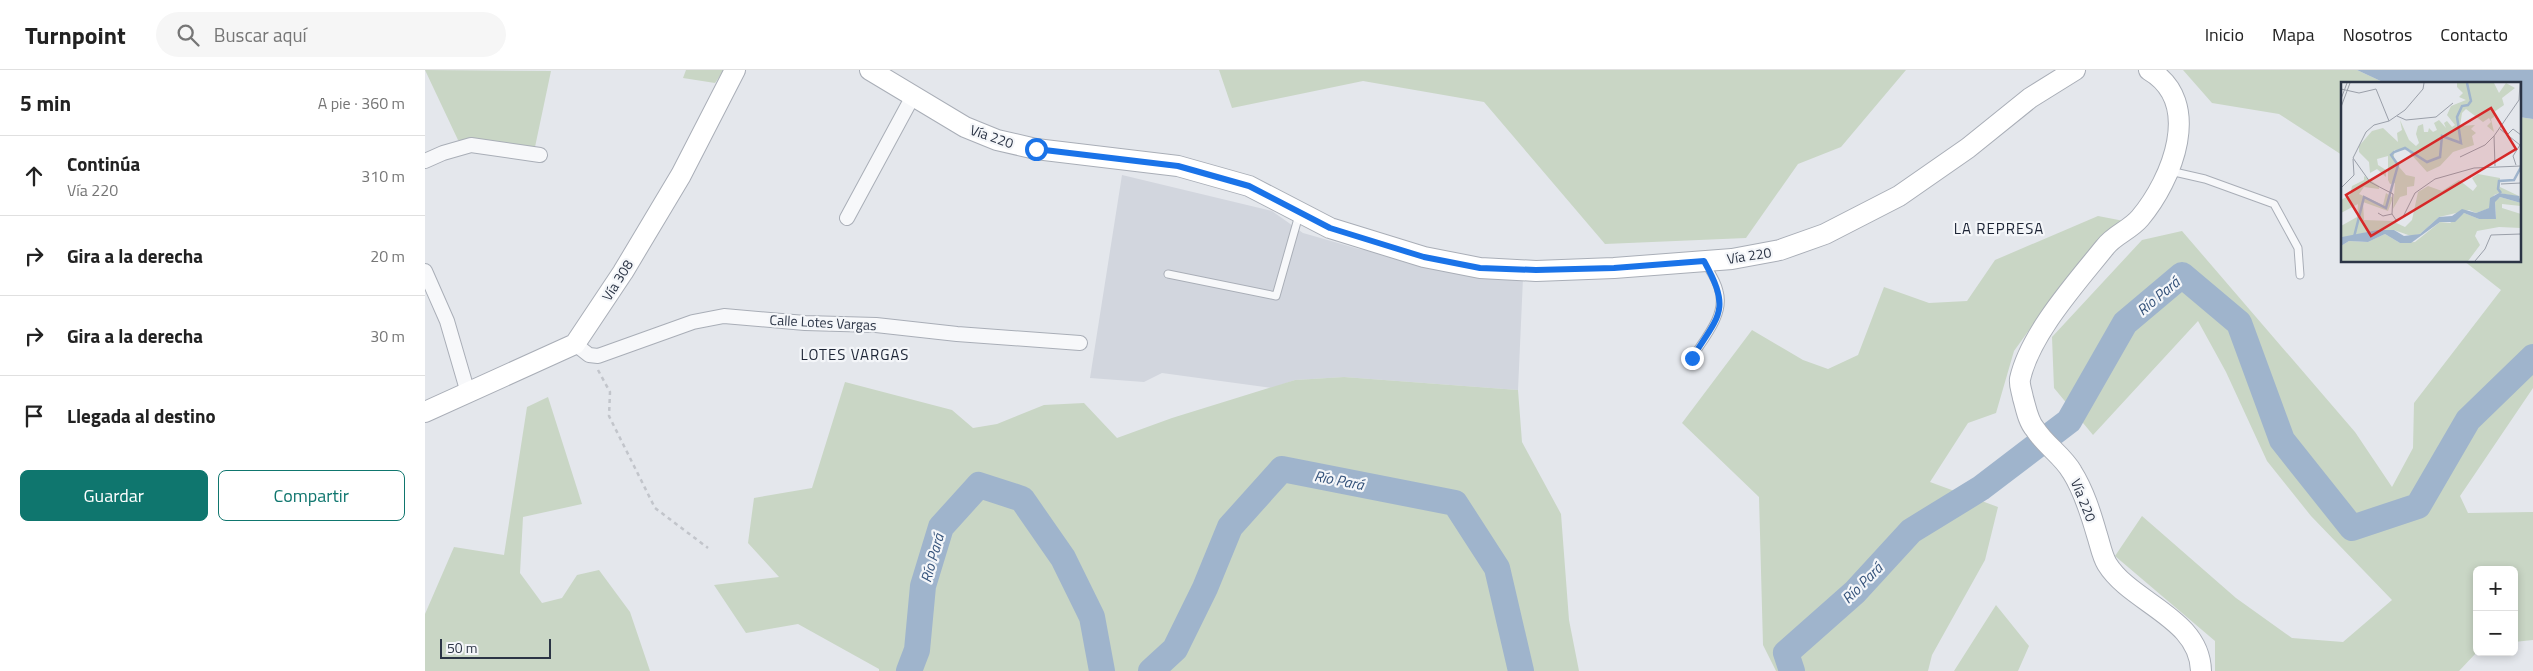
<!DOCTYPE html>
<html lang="es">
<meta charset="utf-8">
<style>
body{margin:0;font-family:"Titillium Web",sans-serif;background:#f6f6f6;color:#222}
.controls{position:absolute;right:15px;bottom:15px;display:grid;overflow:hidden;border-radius:8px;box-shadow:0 2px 8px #0003}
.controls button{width:45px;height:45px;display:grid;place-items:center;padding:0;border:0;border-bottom:1px solid #e0e0e0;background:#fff;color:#222;font:25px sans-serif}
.scale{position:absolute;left:15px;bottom:12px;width:111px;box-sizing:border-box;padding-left:5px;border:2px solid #2b3445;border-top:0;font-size:14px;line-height:18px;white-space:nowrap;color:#2b3445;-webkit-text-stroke:4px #f4f6f9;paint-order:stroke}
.stop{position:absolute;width:15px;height:15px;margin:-11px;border:4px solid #1a73e8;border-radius:50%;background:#fff}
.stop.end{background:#1a73e8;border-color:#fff;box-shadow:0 1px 5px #0008}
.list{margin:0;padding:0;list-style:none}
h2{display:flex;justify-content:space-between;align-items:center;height:65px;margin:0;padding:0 20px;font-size:21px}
h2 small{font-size:16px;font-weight:400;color:#767676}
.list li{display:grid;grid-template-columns:32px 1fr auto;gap:15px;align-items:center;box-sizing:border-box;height:80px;padding:0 20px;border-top:1px solid #e0e0e0}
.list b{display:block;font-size:19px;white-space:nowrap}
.list p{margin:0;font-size:16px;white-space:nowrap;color:#767676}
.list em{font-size:16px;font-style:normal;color:#767676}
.actions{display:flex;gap:10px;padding:15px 20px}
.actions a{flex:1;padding:11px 0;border:1px solid #0f766e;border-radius:8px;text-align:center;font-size:18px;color:#0f766e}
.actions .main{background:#0f766e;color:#fff}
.icon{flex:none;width:28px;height:28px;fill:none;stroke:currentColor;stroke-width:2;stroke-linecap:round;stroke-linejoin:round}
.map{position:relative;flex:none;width:2108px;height:601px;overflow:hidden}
header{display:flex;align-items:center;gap:30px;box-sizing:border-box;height:70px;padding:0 25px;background:#fff;border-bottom:1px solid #e0e0e0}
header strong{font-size:24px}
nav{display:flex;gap:28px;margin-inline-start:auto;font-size:18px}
.search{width:350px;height:45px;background:#f6f6f6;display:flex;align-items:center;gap:12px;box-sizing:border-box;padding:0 18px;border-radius:28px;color:#767676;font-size:19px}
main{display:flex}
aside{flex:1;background:#fff}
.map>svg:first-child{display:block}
</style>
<header>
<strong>Turnpoint</strong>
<div class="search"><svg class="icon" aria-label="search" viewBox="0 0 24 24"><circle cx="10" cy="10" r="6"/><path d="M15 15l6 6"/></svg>Buscar aquí</div>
<nav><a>Inicio</a><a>Mapa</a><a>Nosotros</a><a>Contacto</a></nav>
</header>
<main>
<aside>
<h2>5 min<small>A pie · 360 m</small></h2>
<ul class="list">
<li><svg class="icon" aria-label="ahead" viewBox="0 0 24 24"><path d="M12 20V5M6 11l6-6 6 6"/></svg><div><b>Continúa</b><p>Vía 220</p></div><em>310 m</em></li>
<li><svg class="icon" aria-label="right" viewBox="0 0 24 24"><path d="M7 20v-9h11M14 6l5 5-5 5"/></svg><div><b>Gira a la derecha</b></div><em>20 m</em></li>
<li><svg class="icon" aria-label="right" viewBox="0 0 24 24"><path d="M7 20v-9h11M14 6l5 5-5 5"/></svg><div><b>Gira a la derecha</b></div><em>30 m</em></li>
<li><svg class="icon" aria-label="arrive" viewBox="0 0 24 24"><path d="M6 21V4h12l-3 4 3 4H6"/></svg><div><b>Llegada al destino</b></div></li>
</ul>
<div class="actions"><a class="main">Guardar</a><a>Compartir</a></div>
</aside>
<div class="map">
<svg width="2108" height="601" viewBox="0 0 2108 601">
<rect width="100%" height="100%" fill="#e4e7ec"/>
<path fill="#d2d6de" d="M697,105L847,141L878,163L934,179L1098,208L1093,320L919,307L870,310L847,318L737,303L719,312L665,308Z"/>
<path fill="#c9d6c5" d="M0,0L126,1L110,77L33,70Z
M261,0H299L290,13L258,8Z
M794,0H1481L1416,77L1373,94L1321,168L1180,174L1059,32L938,11L807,38Z
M1758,0H1932L1962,14H1917V85L1854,44L1787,33Z
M2094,47L2108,49V318L2035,426L2043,443L2108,442V570L2089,572V500H2052V582L2034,601H1790V571L1690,486L1717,446L1811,528L1867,568L1918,572L1967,530L1886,446L1842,391L1801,302L1773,251L1668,365L1629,318L1627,267L1717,170L1757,161L1930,362L1967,417L1988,378L1989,333L2076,220L2039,191H2094Z
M1673,146L1699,151L1643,206L1589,281L1571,343L1543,353L1505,412L1573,437L1560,490L1507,585L1503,601H1351L1338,575L1334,427L1257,353L1327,260L1378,290L1403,299L1433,285L1459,217L1504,233L1542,231L1570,190Z
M919,307L1093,320L1097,372L1136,444L1144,550L1154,601H454V599L373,554L321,563L289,515L354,507L323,473L329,428L387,418L420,312L527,340L548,358L572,354L619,335L659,333L692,368L747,348L870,310Z
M123,327L157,434L98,447L95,503L117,533L137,528L152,505L174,500L205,542L225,601H0V544L29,477L79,485L102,337Z
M1571,535L1604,576L1593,601H1529Z"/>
<path fill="#9fb4cc" d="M1932,0H2108V49L2094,47V14H1962Z"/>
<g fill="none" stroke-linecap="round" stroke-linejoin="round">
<path stroke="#9fb4cc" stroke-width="26" d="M484,601L492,580L498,516L516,457L554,415L597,429L638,488L667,547L677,601
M726,601L750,579L780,518L805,457L857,399L1030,433L1072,498L1096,601
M1367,601L1361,583L1430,522L1486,461L1556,418L1644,351L1700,253L1757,205L1814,253L1857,370L1927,458L1993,436L2043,350L2108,287"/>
<defs>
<path id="lane" d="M1745,101L1780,109L1849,134L1873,178L1875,205
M743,204L851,226L874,145
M1267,288C1279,269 1301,245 1294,221C1292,211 1285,201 1280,193"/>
<path id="street" d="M0,91L18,83L46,75L115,85
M422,148L488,26
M0,201L22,251L43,323
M150,274L164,285L173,286L268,252L299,246L380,253L451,255L532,264L655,273"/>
<path id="secondary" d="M445,0L540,57L572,70L611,79L753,96L824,116L905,158L999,187L1055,198L1111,201L1189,198L1307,189L1355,180L1400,164L1474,126L1543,78L1605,28L1650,0
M1724,0C1779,32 1747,110 1715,148C1705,160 1689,165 1680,177C1651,213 1605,264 1595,309C1594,315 1597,322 1598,328C1601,338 1603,351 1610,359C1620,375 1638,386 1647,402C1659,421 1666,444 1672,465C1675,474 1677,486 1682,494C1706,533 1775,548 1776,601
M0,342L150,274L198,202L256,105L310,0"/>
</defs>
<use href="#lane" stroke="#a9aeb7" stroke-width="9"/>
<use href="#street" stroke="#a9aeb7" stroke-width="16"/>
<use href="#secondary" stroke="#a9aeb7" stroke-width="22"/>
<path stroke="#c2c5cb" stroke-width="2.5" stroke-dasharray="4 4" stroke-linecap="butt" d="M173,300L185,322L184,346L230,438L283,478"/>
<use href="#lane" stroke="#f7f8fa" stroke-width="7"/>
<use href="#street" stroke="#f7f8fa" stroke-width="14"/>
<use href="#secondary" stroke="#fff" stroke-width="20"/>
</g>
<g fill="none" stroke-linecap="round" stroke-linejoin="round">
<path stroke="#1a73e8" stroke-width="6" d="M611,79L753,96L824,116L905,158L999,187L1055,198L1111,200L1189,198L1279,191C1306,240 1295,244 1267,288"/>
</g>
<g text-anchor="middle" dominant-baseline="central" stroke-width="4.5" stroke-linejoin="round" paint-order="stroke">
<g font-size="14" fill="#2b3445" stroke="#f4f6f9">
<text transform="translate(567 66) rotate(19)">Vía 220</text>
<text transform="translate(1324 185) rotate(-9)">Vía 220</text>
<text transform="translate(192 210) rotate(-58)">Vía 308</text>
<text transform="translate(398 252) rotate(3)">Calle Lotes Vargas</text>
<text transform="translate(1659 430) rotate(68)">Vía 220</text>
</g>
<g font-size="15" letter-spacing="1" fill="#1d2536" stroke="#f4f6f9">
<text x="1574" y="158">LA REPRESA</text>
<text x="430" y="284">LOTES VARGAS</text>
</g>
<g font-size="15" font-style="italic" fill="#34527a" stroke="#f4f6f9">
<text transform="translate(1733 226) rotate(-40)">Río Pará</text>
<text transform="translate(914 410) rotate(11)">Río Pará</text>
<text transform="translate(507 488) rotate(-74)">Río Pará</text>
<text transform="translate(1437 513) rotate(-45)">Río Pará</text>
</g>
</g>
<g transform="translate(1916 12)">
<rect width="180" height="180" fill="#e4e7ec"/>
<path d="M116,1H153L158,11L165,1L174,6L161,16L163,23L153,30V35L150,37L153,50L146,44L150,40L148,36L142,40L125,27L121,31L119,44L134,43L130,47L135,51L131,54L133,63L112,70L99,84L86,90L68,70L69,67L53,68V79L65,93L74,95L73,104L66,105V113L59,115L52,127L54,101L49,102L47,98V74L36,77L37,83L45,88V95L36,87L29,91L28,80L18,70V64L31,49L42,46L57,60L56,51L61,48L59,38L68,58L75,64L78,61L75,52L77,44L82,42L83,50H87L88,46L92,50L96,48L93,41L98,38L105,46L103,41L106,39L111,45L114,43L106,33L110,24L125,18L118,15L122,11L116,5ZM137,92L159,96V105L180,115L158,111L153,113L149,126L135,131L128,128L98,135L79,152L70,154L53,148H36L0,156V144L16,135L17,122L0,131V118L9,113L11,104L23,98V94L38,104V107L23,105L18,112L42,123L45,111L52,116L47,129L22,120L23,138L51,139L64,145L71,138L77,110L87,104L101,109L118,98L132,109L136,104L131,96ZM159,115L180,121V124L161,122V126L180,132V146L158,145L136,149L134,154L139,163L127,179H0V164L8,159L27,160L44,152L59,161L74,160L99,140L109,141L123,131L138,137H155L154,119Z" fill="#c9d6c5"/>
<path d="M158,111L178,114L180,121L159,115L154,120L155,137H138L123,131L114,140H99L70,161H59L44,152L27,160L8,159L0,164L1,155L36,148H53L63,154L79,152L98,135L111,134L121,127L135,131L148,126L149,116Z" fill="#9fb4cc"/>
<path fill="none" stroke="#9fb4cc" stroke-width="2.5" d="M160,111L157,107L158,99L173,98L180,85M13,155L23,115L45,126L57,83L50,73L53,70L64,66L86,80L99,75L101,54L120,61L116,35L121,24L127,23L130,19L126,1"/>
<path fill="none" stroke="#9a9fa9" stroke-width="1" d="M0,7L18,11L35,7L48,39M0,17L6,1M0,25L9,1M56,34L65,38L95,35L112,21M159,47L179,63L172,74L175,83M166,53L172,47L180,53M119,75L144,63L153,54M12,76L25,50L33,43L48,39L64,28L82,7L83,1M12,76L29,100L52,112L51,132L55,138L62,135L74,111L94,97L133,86L180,84M154,84L153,54L178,18L179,1M160,102L180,101M0,106L13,93L12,77M37,131L42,134L51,132M134,179L144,167L150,153L180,152"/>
<path fill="#d62828" fill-opacity="0.15" stroke="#d62828" stroke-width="2.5" d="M150,26L175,67L30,154L5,113Z"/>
<rect width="180" height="180" fill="none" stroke="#2b3445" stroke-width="2.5"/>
</g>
</svg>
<div class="controls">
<button>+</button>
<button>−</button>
</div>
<div class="scale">50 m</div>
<div class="stop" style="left:611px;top:79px"></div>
<div class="stop end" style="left:1267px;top:288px"></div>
</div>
</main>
